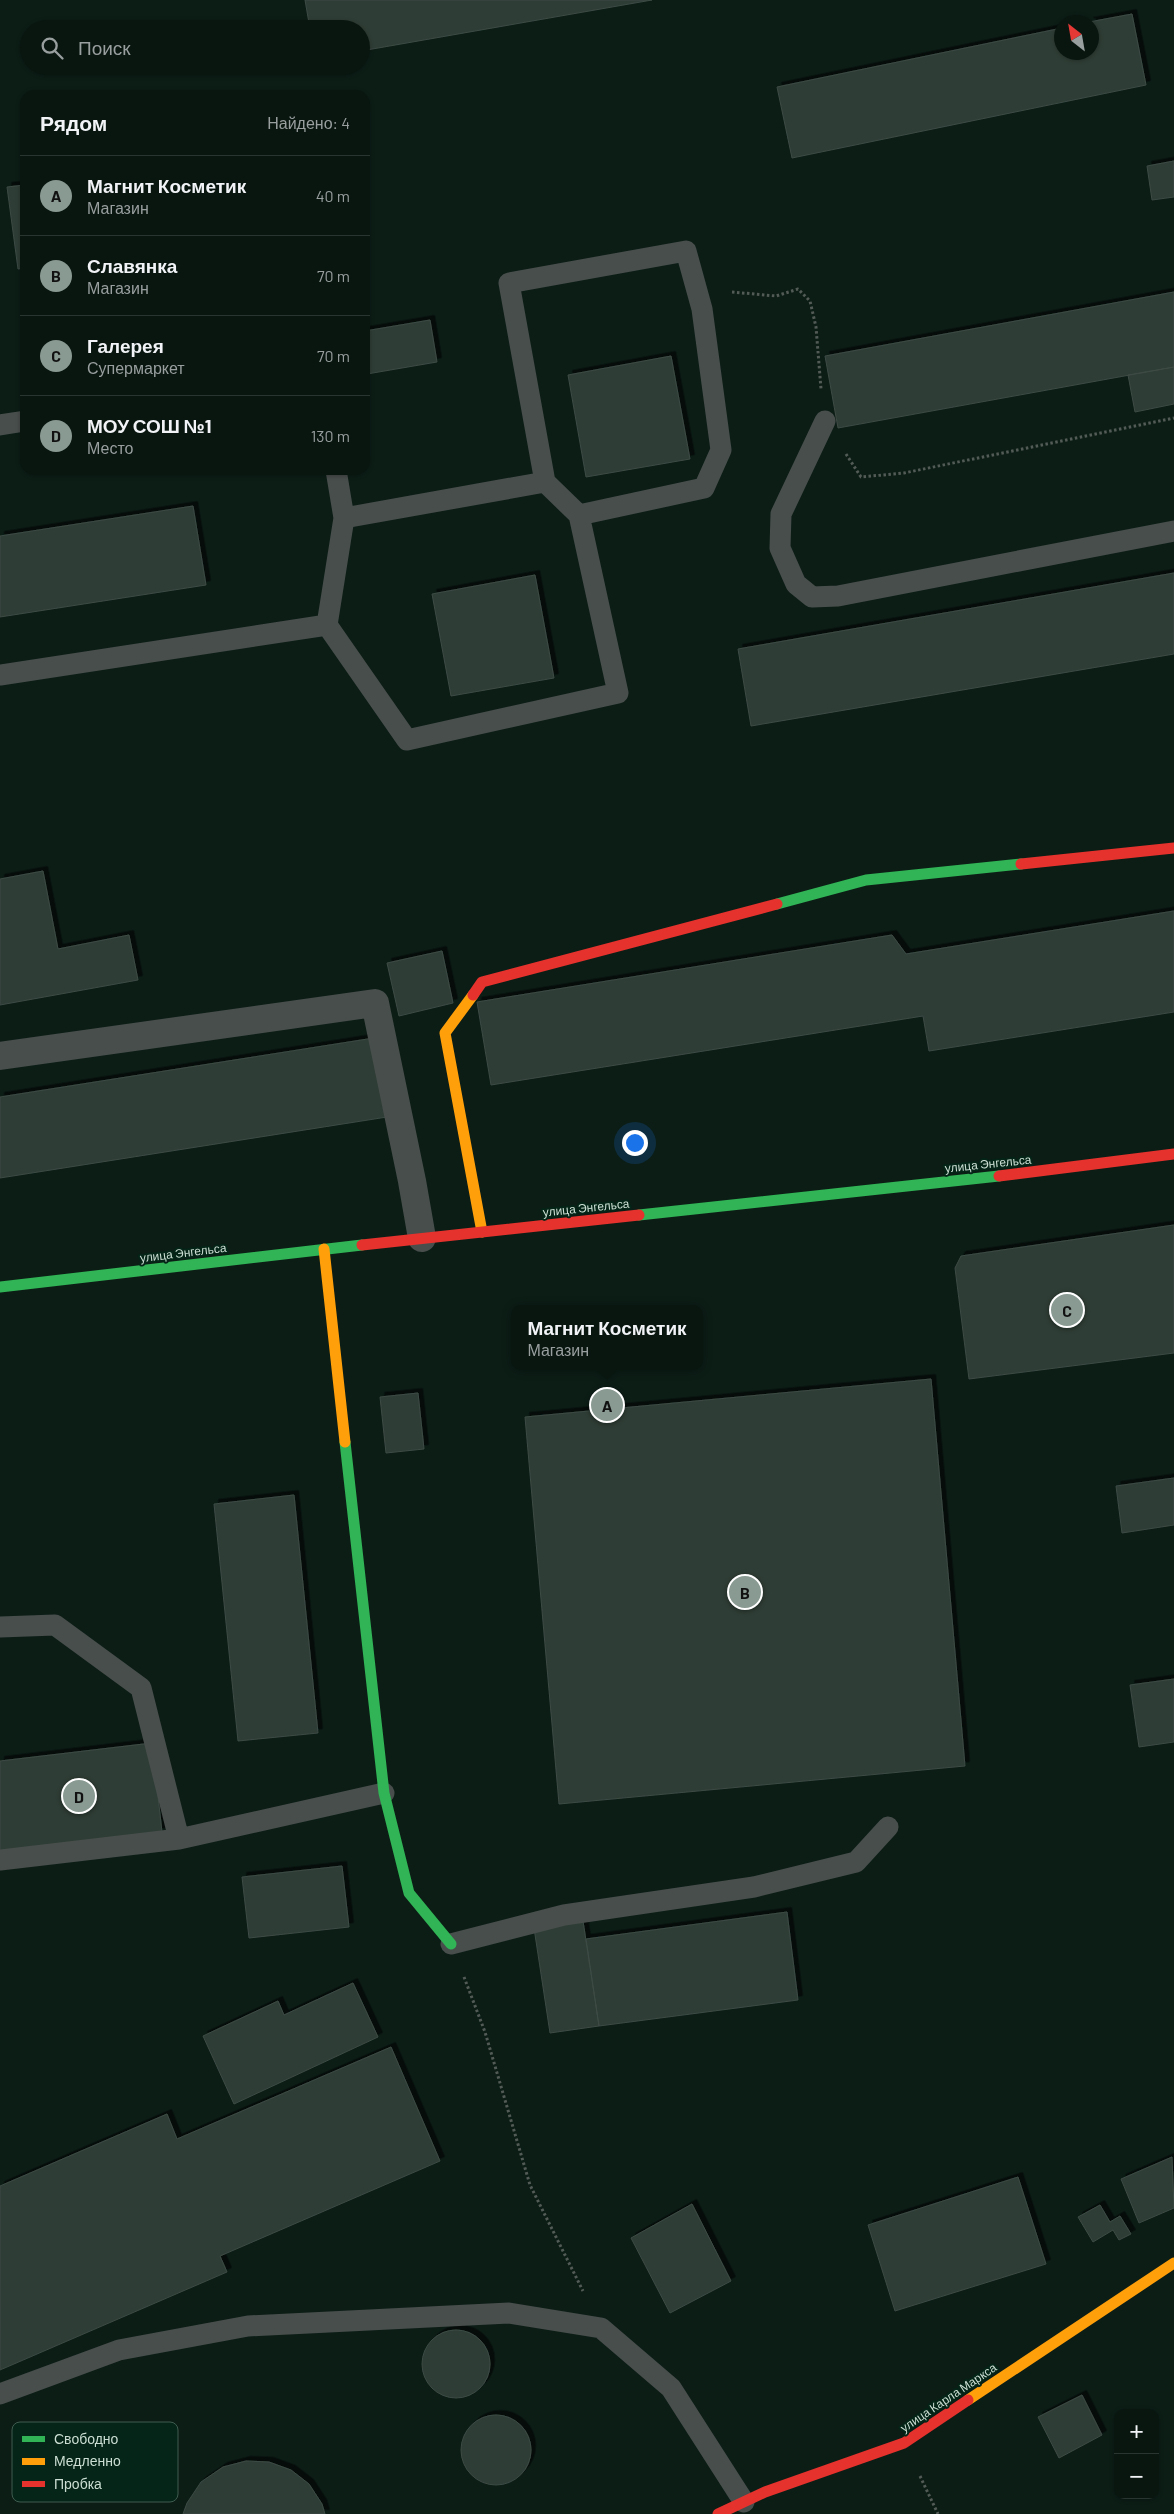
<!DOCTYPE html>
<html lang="ru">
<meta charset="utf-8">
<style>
body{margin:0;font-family:Barlow,sans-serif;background:#17231e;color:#f1f3f6}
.controls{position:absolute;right:15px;bottom:15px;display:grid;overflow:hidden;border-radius:10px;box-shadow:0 1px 4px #0004}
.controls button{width:45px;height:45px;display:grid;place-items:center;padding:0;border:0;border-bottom:1px solid #293530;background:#091610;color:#f1f3f6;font:25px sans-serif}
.compass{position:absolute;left:1054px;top:15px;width:45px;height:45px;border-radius:50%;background:#091610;box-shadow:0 1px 4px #0004;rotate:329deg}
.you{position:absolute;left:634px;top:1142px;width:18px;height:18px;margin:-12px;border:4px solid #fff;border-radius:50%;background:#1a73e8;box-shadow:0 0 0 8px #1a73e833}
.badge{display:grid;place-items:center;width:32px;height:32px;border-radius:50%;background:#899a92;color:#111;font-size:16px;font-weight:700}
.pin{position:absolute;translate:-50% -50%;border:2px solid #fff;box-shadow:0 1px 5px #0006}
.popup{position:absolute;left:511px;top:1305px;width:192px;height:65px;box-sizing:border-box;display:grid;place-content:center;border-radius:10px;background:#091610;filter:drop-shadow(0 1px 4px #0005);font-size:16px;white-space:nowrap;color:#999f9f}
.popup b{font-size:19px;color:#f1f3f6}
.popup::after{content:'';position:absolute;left:50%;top:100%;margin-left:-10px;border:10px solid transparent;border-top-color:#091610}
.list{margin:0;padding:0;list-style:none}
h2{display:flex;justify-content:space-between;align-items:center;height:65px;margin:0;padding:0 20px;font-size:21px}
h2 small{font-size:16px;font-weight:400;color:#999f9f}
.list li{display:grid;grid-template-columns:32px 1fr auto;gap:15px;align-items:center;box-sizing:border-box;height:80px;padding:0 20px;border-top:1px solid #293530}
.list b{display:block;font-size:19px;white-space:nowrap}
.list p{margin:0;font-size:16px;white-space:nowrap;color:#999f9f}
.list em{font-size:16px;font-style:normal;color:#999f9f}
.icon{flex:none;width:28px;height:28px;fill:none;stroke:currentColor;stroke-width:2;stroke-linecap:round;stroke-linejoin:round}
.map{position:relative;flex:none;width:1174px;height:2514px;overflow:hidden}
.search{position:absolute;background:#091610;box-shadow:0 1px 4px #0004;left:20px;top:20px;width:350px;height:55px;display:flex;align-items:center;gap:12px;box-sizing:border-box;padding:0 18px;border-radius:28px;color:#999f9f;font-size:19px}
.panel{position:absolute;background:#091610;box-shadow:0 1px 4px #0004;left:20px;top:90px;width:350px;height:385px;border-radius:15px}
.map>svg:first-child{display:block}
</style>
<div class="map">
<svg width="1174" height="2514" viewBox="0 0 1174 2514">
<defs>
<filter id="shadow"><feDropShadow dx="4.5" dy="-4.5" stdDeviation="0" flood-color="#0009"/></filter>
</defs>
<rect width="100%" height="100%" fill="#0c1d16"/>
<path fill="#2e3d36" stroke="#3d4b45" filter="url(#shadow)" d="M305,0H652L361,51V29H310Z
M1132,14L1146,85L792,158L777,87L1062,28V52H1092V22H1089Z
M1174,161V197L1152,200L1147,166Z
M25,185V268L18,269L7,187Z
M1174,292V367L838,428L825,356Z
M430,320L437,362L367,374L365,331Z
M671,356L690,459L586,477L568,375Z
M1174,367V404L1135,412L1128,375Z
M193,506L206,585L0,617V536Z
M1174,573V654L751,726L738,649Z
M535,575L554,678L451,696L432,594Z
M43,871L58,949L129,935L138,980L0,1005V879Z
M1174,911V1012L929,1051L923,1016L491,1085L477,1002L892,935L906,954Z
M442,951L453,1003L399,1016L387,963Z
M374,1038L387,1117L0,1178V1097Z
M1174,1225V1353L969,1379L955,1268L961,1256Z
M931,1379L965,1766L559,1804L525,1417Z
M418,1393L424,1449L386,1453L380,1397Z
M1174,1478V1525L1122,1533L1116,1486Z
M294,1495L318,1733L238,1741L214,1504Z
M1174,1679V1742L1139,1747L1130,1685Z
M152,1743L162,1832L0,1851V1761Z
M342,1866L349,1927L249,1938L242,1877Z
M787,1912L798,2000L599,2026L586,1939Z
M583,1921L599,2026L550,2033L534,1928Z
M353,1983L378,2037L234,2104L203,2036L278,2001L284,2015Z
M391,2047L440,2161L220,2256L227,2272L0,2370V2186L167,2114L177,2139Z
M1172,2157L1174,2208L1139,2223L1121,2179Z
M1018,2177L1046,2264L895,2311L868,2225Z
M692,2204L731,2281L670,2313L631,2238Z
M1100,2205L1110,2222L1120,2216L1131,2234L1119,2240L1113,2230L1093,2242L1078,2217Z
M422 2364a34 34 0 1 1 68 0a34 34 0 1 1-68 0Z
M1082,2395L1102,2435L1059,2458L1038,2417Z
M461 2450a35 35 0 1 1 70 0a35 35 0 1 1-70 0Z
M246,2461L269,2462L291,2470L309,2484L322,2504L325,2514H183L187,2503L201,2482L223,2467Z"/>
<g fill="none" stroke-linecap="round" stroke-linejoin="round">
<path stroke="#535b57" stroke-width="3" stroke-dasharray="2.5 2.5" stroke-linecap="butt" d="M732,292L776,296L798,289L810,301L816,327L821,389
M846,454L861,477L904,473L1174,418
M464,1977L485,2032L530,2185L583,2291
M920,2476L938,2514"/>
<path stroke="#484e4c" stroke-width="21" d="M825,421L781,514L780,548L796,584L812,597L838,596L1174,531
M0,425L25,421
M545,482L579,515
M327,625L344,518
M0,675L327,625L407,740L618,693L579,515L704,488L721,450L702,309L686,251L509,283L545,482L344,518L336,470
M0,1627L55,1625L141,1688L179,1839L384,1793
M0,1860L179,1839
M451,1944L564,1915L754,1887L856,1862L888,1827
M0,2394L119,2350L248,2326L509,2313L601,2328L671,2388L744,2502"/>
<path stroke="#484e4c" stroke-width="28" d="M0,1056L375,1003L412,1181L422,1238"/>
<path stroke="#30b455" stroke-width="11" d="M777,904L866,880L1021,864
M639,1215L999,1176
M0,1287L362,1245
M345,1442L384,1793L409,1893L451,1944"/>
<path stroke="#ff9f0a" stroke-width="11" d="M473,995L445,1033L482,1232
M324,1249L345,1442
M968,2400L1174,2263"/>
<path stroke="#e5322d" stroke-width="11" d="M1021,864L1174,848
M473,995L482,982L777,904
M999,1176L1174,1154
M362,1245L639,1215
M718,2514L765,2492L904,2443L968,2400"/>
</g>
<g text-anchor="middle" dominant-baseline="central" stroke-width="4" stroke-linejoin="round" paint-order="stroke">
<g font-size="12" fill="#ccded4" stroke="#042517">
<text transform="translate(988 1163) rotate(-6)">улица Энгельса</text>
<text transform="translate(586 1207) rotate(-6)">улица Энгельса</text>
<text transform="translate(183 1252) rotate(-7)">улица Энгельса</text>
<text transform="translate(948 2397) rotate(-34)">улица Карла Маркса</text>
</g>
</g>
<rect x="12" y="2422" width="166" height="80" rx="8" fill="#042517" stroke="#405c50" stroke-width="1"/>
<rect x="22" y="2436" width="23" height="6" fill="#30b455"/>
<rect x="22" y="2458" width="23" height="7" fill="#ff9f0a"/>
<rect x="22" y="2481" width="23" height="6" fill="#e5322d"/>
<g font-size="14" fill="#ccded4">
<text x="54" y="2444">Свободно</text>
<text x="54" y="2466">Медленно</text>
<text x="54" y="2489">Пробка</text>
</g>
</svg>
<div class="controls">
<button>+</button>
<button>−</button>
</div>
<svg class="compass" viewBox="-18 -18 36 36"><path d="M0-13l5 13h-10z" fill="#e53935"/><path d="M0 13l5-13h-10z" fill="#999f9f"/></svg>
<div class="you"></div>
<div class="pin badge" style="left:607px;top:1405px">A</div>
<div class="popup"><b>Магнит Косметик</b>Магазин</div>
<div class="pin badge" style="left:745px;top:1592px">B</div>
<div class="pin badge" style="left:1067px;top:1310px">C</div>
<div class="pin badge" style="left:79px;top:1796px">D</div>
<div class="search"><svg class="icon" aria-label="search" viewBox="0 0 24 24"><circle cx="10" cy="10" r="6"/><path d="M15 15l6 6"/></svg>Поиск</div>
<section class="panel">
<h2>Рядом<small>Найдено: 4</small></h2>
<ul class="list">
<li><span class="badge">A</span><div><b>Магнит Косметик</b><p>Магазин</p></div><em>40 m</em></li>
<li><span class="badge">B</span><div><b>Славянка</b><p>Магазин</p></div><em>70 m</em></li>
<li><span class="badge">C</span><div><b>Галерея</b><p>Супермаркет</p></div><em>70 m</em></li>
<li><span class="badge">D</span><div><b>МОУ СОШ №1</b><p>Место</p></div><em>130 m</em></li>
</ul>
</section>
</div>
